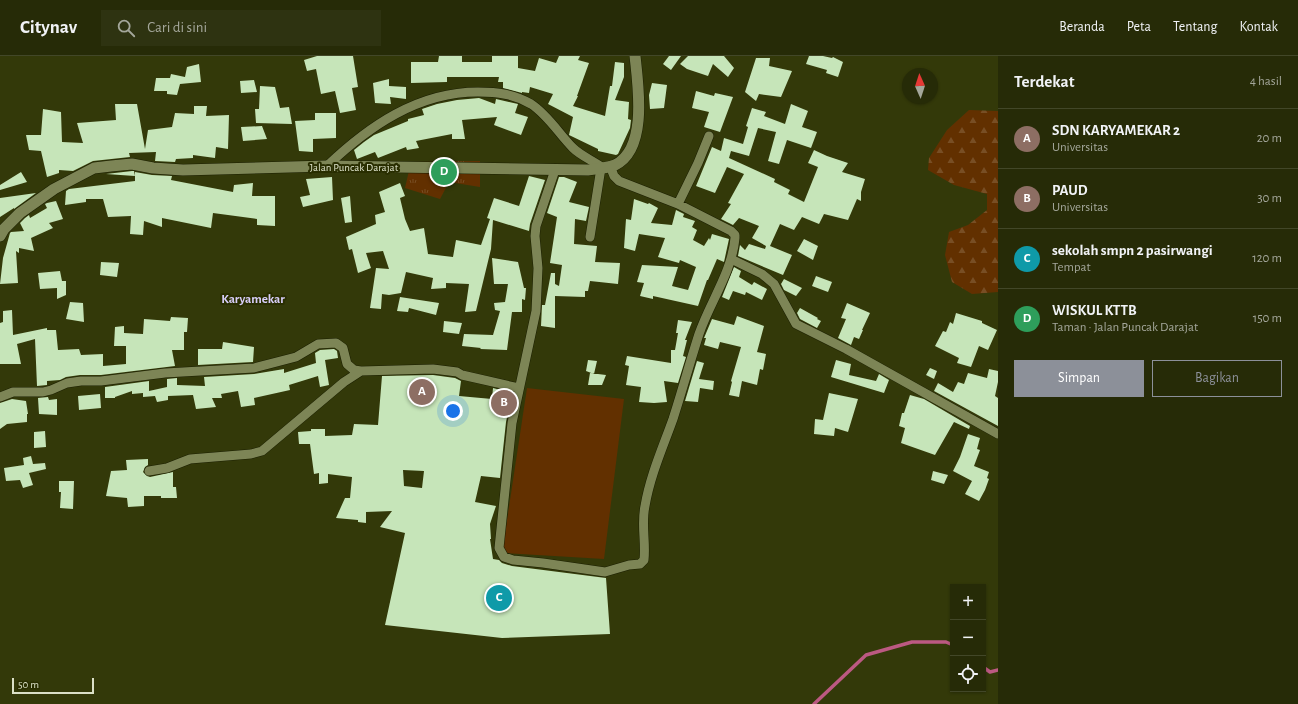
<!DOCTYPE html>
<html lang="id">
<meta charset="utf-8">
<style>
body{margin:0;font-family:"Alegreya Sans",sans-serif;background:#2e3311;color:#f1f3f6}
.controls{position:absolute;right:12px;bottom:12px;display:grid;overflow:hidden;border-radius:0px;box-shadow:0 1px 3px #0004}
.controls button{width:36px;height:36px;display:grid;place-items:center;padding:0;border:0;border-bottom:1px solid #424728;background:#262b07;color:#f1f3f6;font:20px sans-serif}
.compass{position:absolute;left:902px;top:12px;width:36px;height:36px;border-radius:50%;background:#262b07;box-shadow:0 1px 3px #0004;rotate:357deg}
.scale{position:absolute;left:12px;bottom:10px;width:82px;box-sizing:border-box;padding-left:4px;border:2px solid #dbe0c7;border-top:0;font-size:11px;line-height:14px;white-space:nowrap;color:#dbe0c7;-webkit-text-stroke:3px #292e00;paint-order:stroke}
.you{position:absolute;left:453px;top:355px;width:14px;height:14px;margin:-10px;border:3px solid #fff;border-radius:50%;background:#1a73e8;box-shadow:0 0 0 6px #1a73e833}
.badge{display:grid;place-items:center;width:26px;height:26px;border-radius:50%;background:#8c9099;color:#fff;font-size:13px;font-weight:700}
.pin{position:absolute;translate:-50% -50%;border:2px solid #fff;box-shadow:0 1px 4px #0006}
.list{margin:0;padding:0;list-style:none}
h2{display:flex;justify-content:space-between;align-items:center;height:52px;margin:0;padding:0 16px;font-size:17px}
h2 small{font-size:13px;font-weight:400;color:#a4a79b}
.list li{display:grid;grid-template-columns:26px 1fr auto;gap:12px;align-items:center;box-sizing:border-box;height:60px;padding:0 16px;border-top:1px solid #424728}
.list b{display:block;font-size:15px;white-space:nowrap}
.list p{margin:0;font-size:13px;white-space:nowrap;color:#a4a79b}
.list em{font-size:13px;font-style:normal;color:#a4a79b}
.actions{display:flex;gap:8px;padding:12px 16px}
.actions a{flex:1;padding:9px 0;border:1px solid #8c9099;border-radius:0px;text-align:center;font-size:14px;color:#8c9099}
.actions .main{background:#8c9099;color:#fff}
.icon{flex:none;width:22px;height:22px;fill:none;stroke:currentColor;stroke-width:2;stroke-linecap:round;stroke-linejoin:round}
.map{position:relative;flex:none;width:998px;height:648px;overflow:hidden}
header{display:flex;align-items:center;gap:24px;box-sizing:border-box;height:56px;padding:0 20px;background:#262b07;border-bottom:1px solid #424728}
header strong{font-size:19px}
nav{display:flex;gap:22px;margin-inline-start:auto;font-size:14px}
.search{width:280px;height:36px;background:#2e3311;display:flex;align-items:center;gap:10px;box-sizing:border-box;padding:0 14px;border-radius:0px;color:#a4a79b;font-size:15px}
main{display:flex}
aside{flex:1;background:#262b07}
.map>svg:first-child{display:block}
</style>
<header>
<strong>Citynav</strong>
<div class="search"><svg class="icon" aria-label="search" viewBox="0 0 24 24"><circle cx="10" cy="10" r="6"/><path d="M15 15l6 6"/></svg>Cari di sini</div>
<nav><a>Beranda</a><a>Peta</a><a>Tentang</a><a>Kontak</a></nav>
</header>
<main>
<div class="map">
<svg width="998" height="648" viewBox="0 0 998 648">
<defs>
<pattern id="forest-firs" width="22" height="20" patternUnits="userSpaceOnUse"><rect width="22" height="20" fill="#623000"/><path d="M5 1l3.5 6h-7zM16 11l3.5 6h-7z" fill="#784e24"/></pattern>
<pattern id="park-tufts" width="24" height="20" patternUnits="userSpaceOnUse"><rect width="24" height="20" fill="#623000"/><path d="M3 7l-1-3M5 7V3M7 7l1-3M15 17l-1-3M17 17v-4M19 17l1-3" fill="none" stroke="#784e24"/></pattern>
</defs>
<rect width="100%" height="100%" fill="#333909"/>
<path fill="#623000" d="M527,332L624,343L604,503L502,497Z"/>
<path fill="url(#forest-firs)" d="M969,54L998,55V236L972,238L952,226L945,199L949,176L968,169L987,154V138L954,129L928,114L929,102L947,74Z"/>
<path fill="url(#park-tufts)" d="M480,105V131L449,126L440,143L405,132L411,106Z"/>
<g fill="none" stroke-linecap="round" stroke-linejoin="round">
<path stroke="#bc5982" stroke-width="3.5" d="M983,611L990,616L998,614
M814,648L866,599L912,586H946L953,589"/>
</g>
<path fill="#c6e5b9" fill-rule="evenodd" d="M317,0H353L358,31L352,32L356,54L340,57L335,35L321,38L316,13L307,15L304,4Z
M439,0H462V6H492V0H518V12L535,15L539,2L556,7L559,0H580L578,4L589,7L577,40H578L573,50L605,60L610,30H612L615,6L624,7V21L615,44L629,46L628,63L631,64L630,72L618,98L616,99L598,95V93L569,79L573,61L548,48L553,38L530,31L529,37L522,36V37L503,32V26H498L499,21H447V26L411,27V6H438Z
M669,0H681L671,14L663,8Z
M688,0H724L734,12L728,21L713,8L708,20L687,13L680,8Z
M809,0H823L832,2L833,1L843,6L838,21L826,17L827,14L806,8Z
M756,2H770L769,10L792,15L781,41L759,38L756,45L745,36Z
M199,8L201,26L180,28L177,39L167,38V35H154L156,22H170L171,18L185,21L187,11Z
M389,23V30L406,31V43L390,41L391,48L375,47L373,27Z
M254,24L257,36L241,37L240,25Z
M652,27L667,29L664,52L650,53L649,39Z
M260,30L275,31L280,52L289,51L292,68L256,67L255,53H259Z
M696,35L714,40L715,37L733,41L720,76L704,71L709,56L692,52Z
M479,42L495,48L496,43L518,48L515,57L528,61L521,79L494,69L497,61L462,64L465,83H452V78L416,85L419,92L407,94L406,91L378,102L375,96L357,103L354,94L364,86L374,79L408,65V63L424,59L422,53L437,48L457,44Z
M115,48H137L145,93L148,74L172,71L175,57L194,58V50H207L206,60L229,59L228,93L216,91L215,102L193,99V102L176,103L175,106L155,105L156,96L129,97L130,101L93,105L73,115L59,114V117L47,121L41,95L29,94L26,79H41L43,53L61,56L62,86L83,87L77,67L116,64Z
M791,48L808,55L802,71L817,76L811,92L787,84L779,108L768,105L776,76L758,72L749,100L731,95L729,102L775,123L774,126L790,134L788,138L804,146L818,111L808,107L814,94L827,100L848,107L842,116L865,123L861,136V145L857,143L848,164L824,158L819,168L802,161L794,174L780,168L770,190L792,199L783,219L738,200L740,189L745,194L749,188L765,193L766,190L752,182L759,170L739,162L733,169L721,163L731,148L728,147L744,118L727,111L715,137L696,130L712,91L721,95L724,82L743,88L748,71L746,70L752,52L766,56L764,60L785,68Z
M315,57H336V82L313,83V96L299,95L295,65L315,64Z
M262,70L267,83L243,85L241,71Z
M132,115H134L135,120L106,118Z
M21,116L27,126L0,134V129Z
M135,116L152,119L172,120L171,124L233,136L234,129L253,127L252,140H275V170L257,169V163L213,157L211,172L162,162V171L144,165L143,179L130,178L131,160L108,161L103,143H86V146L65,149L66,135L69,133L135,125Z
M529,120L545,124L530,168L529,175L493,164L491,193L476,255L465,256L469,228L446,227V232L431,233L433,222L406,216L401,237L389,239L382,238L381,253L370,252L376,212L389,213L383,195L366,197L371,212L358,217L352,193L349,194L346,181L376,168L375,159L385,156L379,136L400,127L405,140L400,142L405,163L410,175L424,172L428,198L453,201L456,184L481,189L490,163L487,162L494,142L519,150Z
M332,121L333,144L303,151L300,141L310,139L306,123Z
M559,121H564L577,126L569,146L589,151L586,165L575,163L574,188L597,190L595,206L620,207L618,228L590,225L588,235H585V241L555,240V272L541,270L542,249H545L551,217H555V228L559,230L562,209L550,207L557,161L547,157Z
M36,137L14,153V152L0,161V142Z
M350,140L352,166L345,167L341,142Z
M634,143L648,148L649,147L658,152L651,167L672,169L676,154L684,158L683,161L695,165L692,171L697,174L693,184L704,190L709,182L710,184L712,178L729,183L724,206L717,203L708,224H707L698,250L653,240V243L640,240L644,227L637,226L642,209L678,211L672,230L688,234L696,211L680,204L679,207L658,201L665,182L639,178L635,195L624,192L626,163L631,164Z
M56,145L63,163L49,167L53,172L31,182L34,195L19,192V197L16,195L18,227L0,228L3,202L10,177L11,176L24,175L20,167L25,162L29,159L30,162L47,152L45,148L47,147Z
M804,183L818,190L813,204L797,195Z
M492,202L518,206L524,232H526L525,244L522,243V256H512L507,294L480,293L481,292L462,290L464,278L493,279L500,255L495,254L494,247L505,246L508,228H494Z
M101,206L119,207L117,221L100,219Z
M734,211L741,215L739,221L752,229L754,226L767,233L762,244L746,236L745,239L733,235L729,244L722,241Z
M60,215L62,225H66V239L57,243V232L40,233L38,217Z
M816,220L832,226L828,236L812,230Z
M784,223L802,232L796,240L784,234L781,228Z
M400,241L439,247L436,259L409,252L408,256L397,255Z
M70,246L83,247L84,266L66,263Z
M847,247L870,257L862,274H863L859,283L854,281L851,289L838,282L846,263L841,262Z
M800,252L818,262L817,263L821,265L817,272L800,263L797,257Z
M12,254L13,279L47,272V274H56L58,294L79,293L81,299L103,298V310L126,308V290H114L115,271L124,270V277L143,278L144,263L170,265L171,261L188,262L187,276H184V294H172L175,310L101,319H80L66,321L60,324L47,325V329L37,330L35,283L17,288L21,308H0V267L3,266V255Z
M956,257L982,265V267L997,274L988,294L979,290L971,311L957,307L959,302L935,290L943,275L946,276L950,266L953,268Z
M737,260L764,270L757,296L766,298L763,314L760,313L757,329L742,325L739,341L729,339L732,326L731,325L741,291L720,286L718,293L704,289L706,282H704L712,263L734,269Z
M678,264L692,266L685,284H687L683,300L686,301L678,327L664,325L667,346L654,347L639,346L641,331L626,329L629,310L625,309L627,300L671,307V294H675L678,277H676Z
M444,265L462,267L459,278L443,276Z
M223,286L254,291L253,306L198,309V293H222Z
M334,293L337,295L338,302L325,304L329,329L320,331L318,320L289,329L290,334L254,342L255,349L241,351L238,335L221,338L222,342H212L216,351L196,353L193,339L168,340V344L157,346L155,340L143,341V337L132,338V335L115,341V342H105V331L149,325V335L167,331V323L177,322V329L205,330L204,321L254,318L284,313V317L316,307L315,297L320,294Z
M588,304L597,305L594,318L586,315Z
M836,304L851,308L849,319L876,325L879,318L889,324L884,337L831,321Z
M697,305L704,307L699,323L714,325L713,334L700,332L698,346L685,345Z
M930,312L937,315L934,323L926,319Z
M989,313L998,315V326L995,340L998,342V370L934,335L938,327L953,336L958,326L964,328L968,317L987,322Z
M590,317L606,319L602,329H588Z
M433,319L455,322L461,325L459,340L492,343L493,332L512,337L506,366L500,422L481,420L475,446L496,450L490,468L491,483H490L493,503L499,504L502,507L512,510L606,522L610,578L502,582L385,569L405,477L380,471L392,455L366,456V467L358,466V464L336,462L345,442H350L352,421L328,418V427L319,428V417L314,418L310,388H299L298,376L311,375V373H325V380L352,379L354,368L378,369L382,320ZM403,414L424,415L422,432L404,430Z
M829,337L858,343L848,376L835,372L834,380L814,378L815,363L823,364Z
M100,338L101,352L79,354L78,340Z
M910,339L924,343L970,370L969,373L954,366L935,399L901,387L905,372L899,370L902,357H904Z
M48,341L49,344L57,343V359L39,358L38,342Z
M12,343L26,345L28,358H27V366L7,368L0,373V347Z
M45,375L46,391L34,392V376Z
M968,378L980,382L977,393L980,394L974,410L989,416L987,422L989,423L985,434L979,445L965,438L972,425L953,415L960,401Z
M31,400L33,408L45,407L46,413L29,417L33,429L23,432L20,424L6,425L4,412L24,409L23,402Z
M148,403V409L145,411L143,416L147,420L150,421L173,416V431H176L177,442H161V440H144V450L128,451L127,442L106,440L111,415L127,414L126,404Z
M933,415L948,419L944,428L931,424Z
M59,425H74L73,453L60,452L61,436H59Z"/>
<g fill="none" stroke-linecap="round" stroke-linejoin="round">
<defs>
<path id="minor" d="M327,110C369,70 418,36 478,36C497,36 514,38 531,48C548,59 559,78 573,92C581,100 594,105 603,112
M555,114L536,170L535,180L538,212L536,255L512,367L499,492L504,501L513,504L543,507L605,516L629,509L640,508L644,504C646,486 641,468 645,450C650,420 663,391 673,363C682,335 690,306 699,278C710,246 732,216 735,182V179L731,175L678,148L619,125L614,120L610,110
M678,148L698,107L709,80
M590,181L601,112
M731,203L762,218L774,228L796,268L846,293L998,378
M0,341L13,336H43L51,334L67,327L81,325H101L165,317L254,312L296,301L318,288L336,287L343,292L347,308L354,314L361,315
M149,415L167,412L190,403L251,398L262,395L344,326L361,315L433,313L457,316L462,319L519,332"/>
<path id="tertiary" d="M0,180L4,173L20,157L54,133L94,112L111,110L132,108L153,112L183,114L327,110L588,114C596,113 607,112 615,109C648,93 638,29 635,0"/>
</defs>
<use href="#minor" stroke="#1b1f00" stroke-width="10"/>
<use href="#tertiary" stroke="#1b1f00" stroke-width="12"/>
<use href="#minor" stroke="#7d8556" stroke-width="9"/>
<use href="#tertiary" stroke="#7d8556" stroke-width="11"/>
</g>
<g text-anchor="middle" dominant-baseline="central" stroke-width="4" stroke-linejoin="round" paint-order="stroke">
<g font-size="11" fill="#dbe0c7" stroke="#292e00">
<text x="354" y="111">Jalan Puncak Darajat</text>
</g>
<g font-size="13" font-weight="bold" fill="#d9cffa" stroke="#292e00">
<text x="253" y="243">Karyamekar</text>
</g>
</g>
</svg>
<div class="controls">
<button>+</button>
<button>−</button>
<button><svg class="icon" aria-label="locate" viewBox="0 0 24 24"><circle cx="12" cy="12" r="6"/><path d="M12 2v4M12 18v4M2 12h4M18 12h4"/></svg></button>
</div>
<svg class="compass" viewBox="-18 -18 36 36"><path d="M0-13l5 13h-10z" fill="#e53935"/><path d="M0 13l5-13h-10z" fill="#a4a79b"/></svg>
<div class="scale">50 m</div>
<div class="you"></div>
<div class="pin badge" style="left:422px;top:336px;background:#8d6e63">A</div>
<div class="pin badge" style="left:504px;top:347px;background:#8d6e63">B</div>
<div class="pin badge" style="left:499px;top:542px;background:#0f9aa8">C</div>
<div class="pin badge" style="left:444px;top:116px;background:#2e9e5b">D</div>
</div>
<aside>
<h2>Terdekat<small>4 hasil</small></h2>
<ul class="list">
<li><span class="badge" style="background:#8d6e63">A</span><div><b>SDN KARYAMEKAR 2</b><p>Universitas</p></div><em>20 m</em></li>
<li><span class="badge" style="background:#8d6e63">B</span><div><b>PAUD</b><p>Universitas</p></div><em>30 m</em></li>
<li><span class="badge" style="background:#0f9aa8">C</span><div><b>sekolah smpn 2 pasirwangi</b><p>Tempat</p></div><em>120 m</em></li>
<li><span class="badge" style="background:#2e9e5b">D</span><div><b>WISKUL KTTB</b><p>Taman · Jalan Puncak Darajat</p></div><em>150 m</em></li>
</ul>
<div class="actions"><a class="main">Simpan</a><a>Bagikan</a></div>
</aside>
</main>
